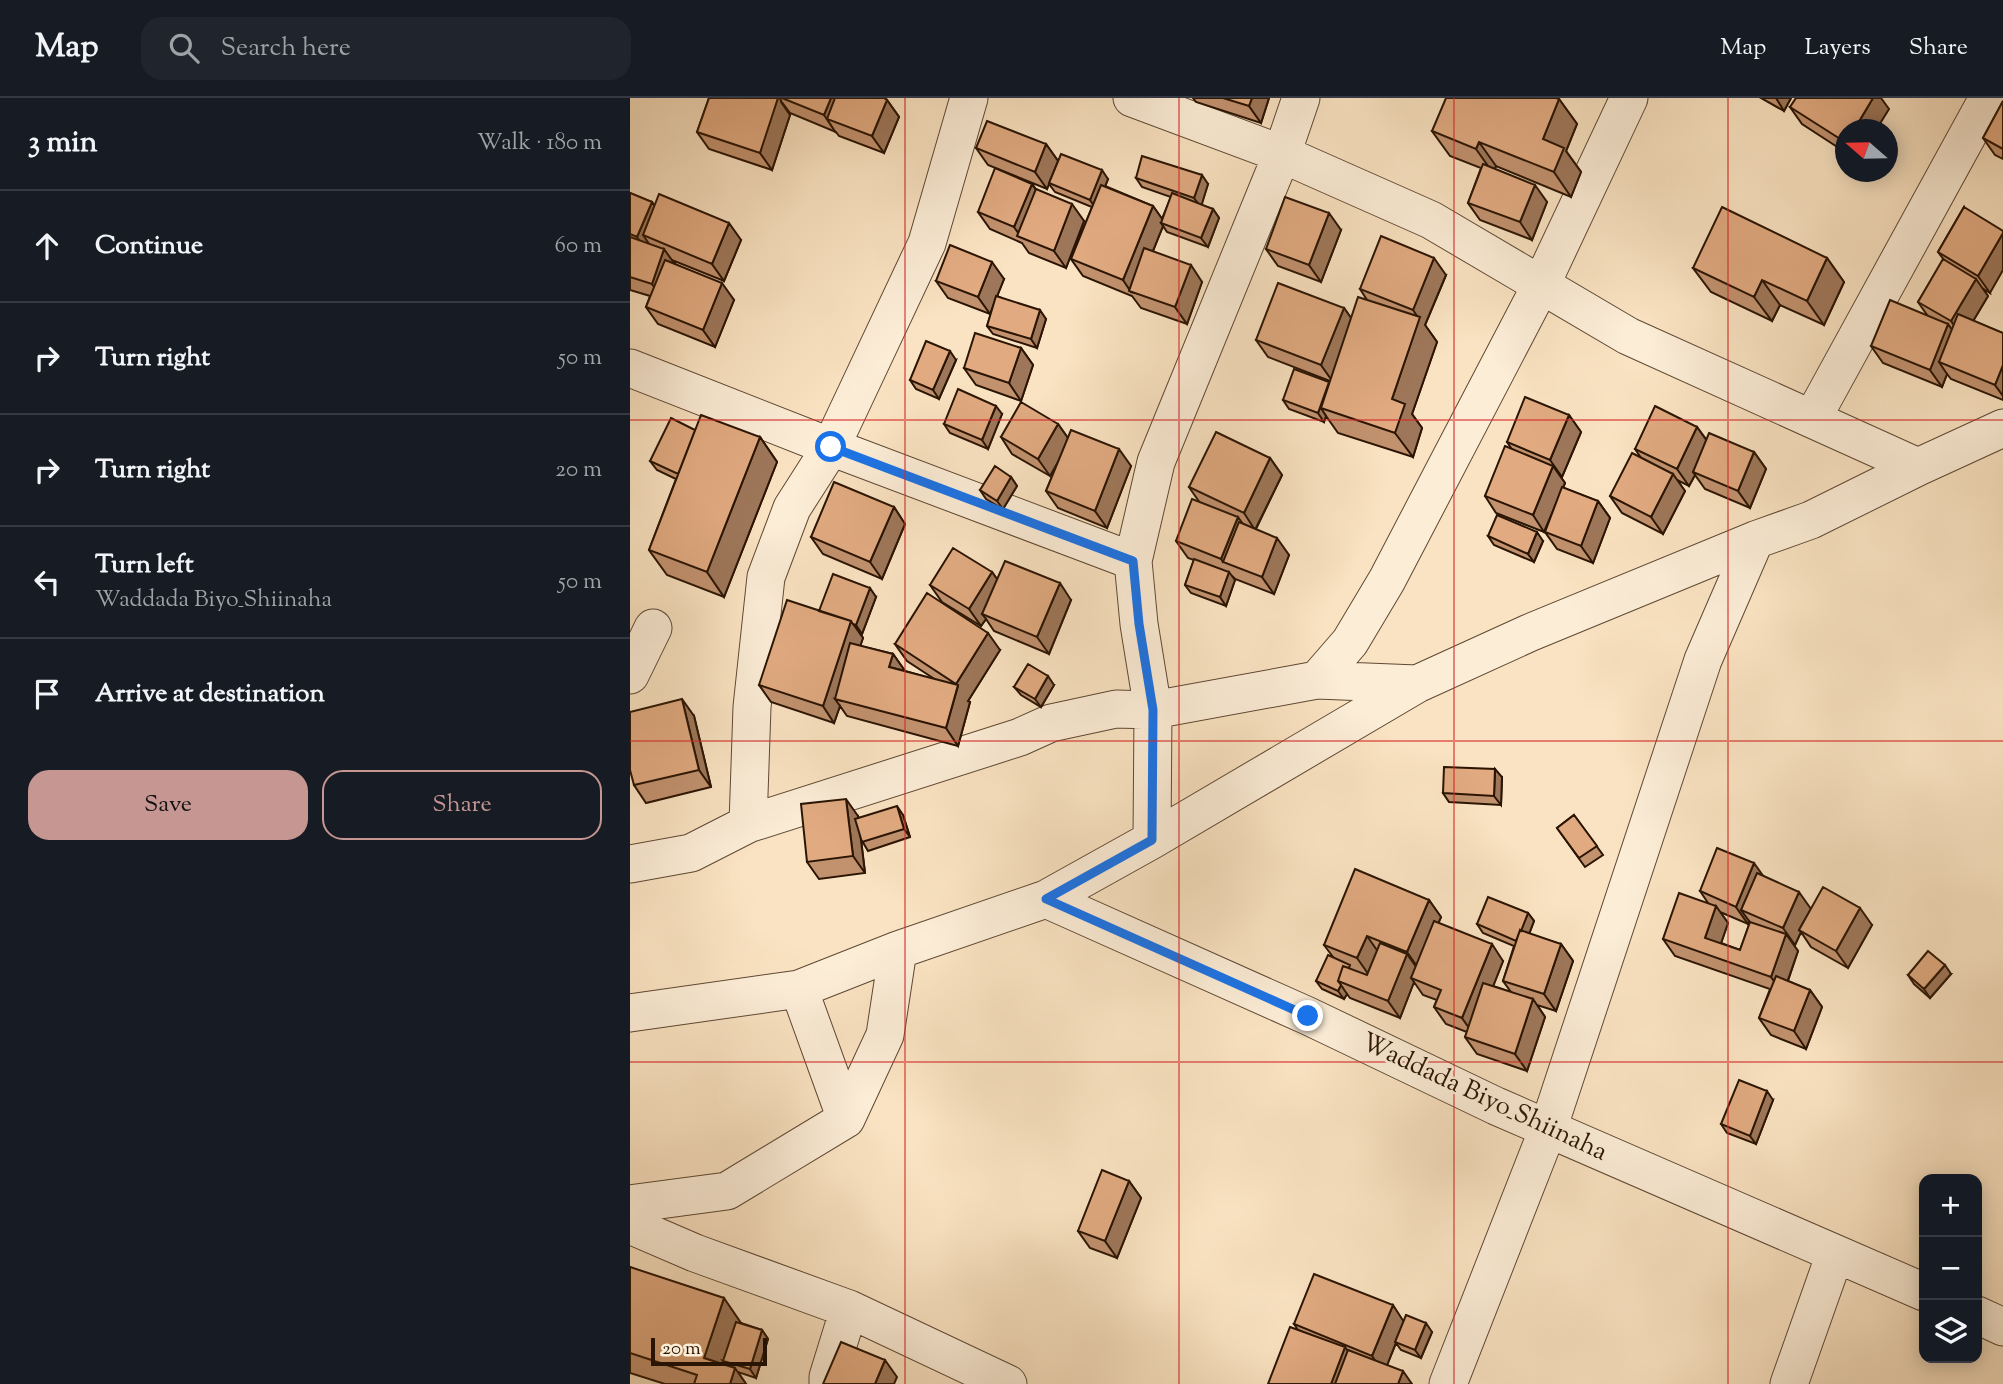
<!DOCTYPE html>
<meta charset="utf-8">
<style>
body{margin:0;font-family:"Sorts Mill Goudy",serif;background:#20242c;color:#f1f3f6}
.controls{position:absolute;right:21px;bottom:21px;display:grid;overflow:hidden;border-radius:14px;box-shadow:0 4px 18px #0003}
.controls button{width:63px;height:63px;display:grid;place-items:center;padding:0;border:0;border-bottom:2px solid #363941;background:#171b24;color:#f1f3f6;font:35px sans-serif}
.compass{position:absolute;left:1205px;top:21px;width:63px;height:63px;border-radius:50%;background:#171b24;box-shadow:0 4px 18px #0003;rotate:290deg}
.scale{position:absolute;left:21px;bottom:18px;width:116px;box-sizing:border-box;padding-left:7px;border:4px solid #2a1403;border-top:0;font-size:19px;line-height:24px;white-space:nowrap;color:#2a1403;-webkit-text-stroke:5px #fcedd7;paint-order:stroke}
.stop{position:absolute;width:21px;height:21px;margin:-16px;border:5px solid #1a73e8;border-radius:50%;background:#fff}
.stop.end{background:#1a73e8;border-color:#fff;box-shadow:0 2px 7px #0008}
.list{margin:0;padding:0;list-style:none}
h2{display:flex;justify-content:space-between;align-items:center;height:91px;margin:0;padding:0 28px;font-size:30px}
h2 small{font-size:23px;font-weight:400;color:#9ea1a6}
.list li{display:grid;grid-template-columns:46px 1fr auto;gap:21px;align-items:center;box-sizing:border-box;height:112px;padding:0 28px;border-top:2px solid #363941}
.list b{display:block;font-size:26px;white-space:nowrap}
.list p{margin:0;font-size:23px;white-space:nowrap;color:#9ea1a6}
.list em{font-size:23px;font-style:normal;color:#9ea1a6}
.actions{display:flex;gap:14px;padding:21px 28px}
.actions a{flex:1;padding:16px 0;border:2px solid #c59692;border-radius:21px;text-align:center;font-size:24px;color:#c59692}
.actions .main{background:#c59692;color:#111}
.icon{flex:none;width:38px;height:38px;fill:none;stroke:currentColor;stroke-width:2;stroke-linecap:round;stroke-linejoin:round}
.map{position:relative;flex:none;width:1373px;height:1286px;overflow:hidden}
header{display:flex;align-items:center;gap:42px;box-sizing:border-box;height:98px;padding:0 35px;background:#171b24;border-bottom:2px solid #363941}
header strong{font-size:33px}
nav{display:flex;gap:38px;margin-inline-start:auto;font-size:24px}
.search{width:490px;height:63px;background:#20242c;display:flex;align-items:center;gap:18px;box-sizing:border-box;padding:0 24px;border-radius:21px;color:#9ea1a6;font-size:26px}
main{display:flex}
aside{flex:1;background:#171b24}
.map>svg:first-child{display:block}
</style>
<header>
<strong>Map</strong>
<div class="search"><svg class="icon" aria-label="search" viewBox="0 0 24 24"><circle cx="10" cy="10" r="6"/><path d="M15 15l6 6"/></svg>Search here</div>
<nav><a>Map</a><a>Layers</a><a>Share</a></nav>
</header>
<main>
<aside>
<h2>3 min<small>Walk · 180 m</small></h2>
<ul class="list">
<li><svg class="icon" aria-label="ahead" viewBox="0 0 24 24"><path d="M12 20V5M6 11l6-6 6 6"/></svg><div><b>Continue</b></div><em>60 m</em></li>
<li><svg class="icon" aria-label="right" viewBox="0 0 24 24"><path d="M7 20v-9h11M14 6l5 5-5 5"/></svg><div><b>Turn right</b></div><em>50 m</em></li>
<li><svg class="icon" aria-label="right" viewBox="0 0 24 24"><path d="M7 20v-9h11M14 6l5 5-5 5"/></svg><div><b>Turn right</b></div><em>20 m</em></li>
<li><svg class="icon" aria-label="left" viewBox="0 0 24 24"><path d="M17 20v-9H6M10 6l-5 5 5 5"/></svg><div><b>Turn left</b><p>Waddada Biyo_Shiinaha</p></div><em>50 m</em></li>
<li><svg class="icon" aria-label="arrive" viewBox="0 0 24 24"><path d="M6 21V4h12l-3 4 3 4H6"/></svg><div><b>Arrive at destination</b></div></li>
</ul>
<div class="actions"><a class="main">Save</a><a>Share</a></div>
</aside>
<div class="map">
<svg width="1373" height="1286" viewBox="0 0 1373 1286">
<rect width="100%" height="100%" fill="#fae3c2"/>
<filter id="stains"><feTurbulence type="fractalNoise" baseFrequency=".00286" numOctaves="4"/><feColorMatrix values="0 0 0 0 .2 0 0 0 0 .09 0 0 0 0 .02 0 0 0 .5 -.17"/></filter>
<radialGradient id="worn" r=".72"><stop offset=".6" stop-color="#630" stop-opacity="0"/><stop offset="1" stop-color="#630" stop-opacity=".3"/></radialGradient>
<g fill="none" stroke-linecap="round" stroke-linejoin="round">
<defs>
<path id="minor" d="M502,0L652,56L801,122L998,238L1288,369
M0,270L201,349L503,463
M1182,321L1358,0
M0,577L23,530
M687,582L720,544L757,482L911,187L999,0
M118,726L122,609L136,479L162,410L201,349L297,145L339,0
M522,742L523,612L509,526L503,463L526,364L652,56L671,0
M0,766L61,755L118,726L390,639L421,625L486,611L523,612L687,582L787,586
M416,801L678,918L866,1008L1294,1194
M169,891L216,1021
M0,915L169,891L268,852L416,801L522,742L787,586L899,535L1125,442L1181,422L1288,369L1373,330
M0,1106L97,1093L216,1021L255,937L268,852
M0,1127L65,1155L219,1211L378,1286
M1347,1217L1373,1229
M198,1286V1279L219,1211
M818,1286L918,1031L1073,562L1125,442
M1159,1286L1205,1156"/>
</defs>
<use href="#minor" stroke="#5e4833" stroke-width="39"/>
<use href="#minor" stroke="#fcedd7" stroke-width="37"/>
</g>
<path fill="#c2926f" stroke="#2a1403" stroke-width="2" fill-rule="evenodd" d="M79,0H254L257,2L269,19L254,55L209,38L206,34L160,15L151,3V4L160,17L142,72L79,51L67,34Z
M563,0H639L631,25L566,4Z
M1131,0H1161L1154,13Z
M929,1L947,26L936,53L951,74L941,99L866,68L865,71L917,104L902,142L850,122L838,105L851,70L820,58L802,33Z
M1373,3V61L1365,57L1353,40Z
M1160,9L1259,11L1215,32V54L1172,26Z
M416,46L428,63L478,81L475,88L523,108L532,121L541,99L512,89L506,80L578,86L571,107L583,111L589,120L578,149L537,134L533,128L523,153L572,184L557,226L511,210L502,198L453,178L441,161L462,109L425,94L419,86L417,91L358,67L346,50Z
M402,86L406,91L454,123L436,170L399,155L392,145L360,131L348,114Z
M0,95L22,104L25,108L111,142L94,183L42,162L45,166L104,202L85,249L28,226L16,209L20,198L0,192Z
M1334,109L1360,195L1352,190L1358,198L1343,223L1373,235V302L1321,281L1317,276L1312,289L1253,265L1241,248L1297,217L1288,204L1314,162L1308,154Z
M711,132L691,184L648,168L636,151Z
M1197,160L1214,184L1194,227L1150,207L1142,223L1081,194L1063,170Z
M816,177L795,227L807,244L782,316L792,330L783,359L708,335L696,318L694,324L659,311L653,302L700,283L638,259L626,242L714,210L721,220L737,202L730,191Z
M374,181L367,198L416,221L407,250L363,236L357,228L364,206L360,216L318,200L306,183Z
M391,250L403,267L391,303L346,287L334,270Z
M326,262L309,301L286,291L280,282Z
M372,316L358,351L320,335L314,326Z
M939,317L951,334L932,379L930,378L935,385L933,390L968,403L980,420L963,465L927,451L915,434L918,425L914,434L866,415L855,398L881,350L877,344Z
M428,326L438,340L501,368L477,430L428,410L416,393L428,365L420,378L382,356L371,339Z
M1067,329L1076,341L1124,354L1136,371L1120,410L1075,391L1065,377L1059,388L1047,382L1055,393L1033,436L992,415L980,398L1011,360L1005,351Z
M65,332L130,339L147,364L94,499L37,477L19,452L46,381L27,372L20,363Z
M640,360L652,377L626,431L659,457L644,496L605,481L602,478L605,482L596,508L561,495L555,487L564,462L558,460L546,443L570,405L559,389Z
M381,379L387,388L373,411L356,401L350,392Z
M264,409L275,426L252,481L193,456L181,439Z
M858,438L913,443L904,464L864,447Z
M362,474L367,481L441,502L419,556L364,533L356,521L351,528L312,504L300,487Z
M246,499L232,536L229,534L233,540L230,548L263,556L275,573L306,582L277,563L265,546L370,552L338,603L340,604L328,648L217,618L210,608L204,625L141,604L129,587L189,513Z
M424,587L411,609L391,597L384,589Z
M64,618L81,689L16,705L4,687Z
M872,679L871,707L819,704L813,695Z
M273,717L280,739L238,753L231,741L235,775L189,781L177,764L228,718L229,720Z
M944,717L973,757L955,769L927,730Z
M1133,778L1181,811L1242,827L1218,870L1181,849L1171,834L1165,847H1163L1168,853L1158,883L1180,892L1192,909L1176,951L1141,937L1129,920L1140,891L1045,858L1033,841L1078,805L1070,793ZM1090,814L1118,826L1119,823L1120,824L1110,852L1091,845L1098,825Z
M799,802L811,819L808,825L873,863L863,888L881,894L873,883L884,848L853,835L847,826L898,815L904,823L899,836L931,846L943,863L926,913L907,907L915,919L897,973L847,956L835,939L837,934L816,926L804,909L807,902L793,897L784,884L770,920L720,900L717,896L714,901L692,891L686,883L703,859L694,847Z
M1321,876L1300,900L1284,886L1278,877Z
M1143,1002L1126,1046L1097,1035L1091,1026Z
M499,1083L511,1100L487,1160L460,1150L448,1133Z
M0,1169L111,1225L132,1232L138,1241L126,1280L108,1274L116,1286H35L0,1275Z
M774,1223L802,1234L791,1260L771,1252L766,1245L757,1267L782,1286L668,1232L664,1226Z"/>
<path fill="#9e775a" stroke="#2a1403" stroke-width="2" d="M140,0H150L151,3V4L160,17L142,72L130,55Z
M201,0H220L197,21L206,35L194,17Z
M622,0H639L631,25L619,8Z
M1146,0H1161L1154,13Z
M1243,0H1251L1259,11L1246,32H1224Z
M929,1L947,26L936,53L951,74L941,99L924,74L913,41Z
M257,2L269,19L254,55L242,38Z
M849,44L866,68L863,75L846,51Z
M416,46L428,63L417,91L405,74Z
M472,72L478,81L466,111L460,102Z
M572,77L578,86L571,109L564,100Z
M402,86L413,103L391,139L384,129Z
M905,87L917,104L902,142L890,124Z
M22,104L34,121L13,137L22,150L19,156L7,139Z
M442,106L454,123L436,170L424,153Z
M523,108L535,125H531L533,128L506,195L501,194L493,182Z
M583,111L589,120L578,149L571,140Z
M699,115L711,132L691,184L679,167Z
M99,125L111,142L94,183L82,166Z
M1373,135V172L1360,195L1348,178Z
M34,151L46,168L34,203L22,186Z
M804,160L816,177L795,227L807,244L782,316L792,330L783,359L765,335L762,301L789,221L783,212Z
M1197,160L1214,184L1194,227L1177,203Z
M362,164L374,181L360,216L348,199Z
M561,167L572,184L557,226L545,209Z
M1346,181L1358,198L1333,240L1321,223Z
M1132,182L1150,207L1142,223L1124,199Z
M92,185L104,202L85,249L73,232Z
M714,210L726,227L703,284L691,267Z
M410,212L416,221L407,250L401,241Z
M1318,226L1330,243L1309,264L1317,276L1312,289L1300,272Z
M391,250L403,267L391,303L379,285Z
M320,253L326,262L309,301L303,292Z
M1373,267V298L1365,287Z
M699,284L691,310L696,318L694,324L688,315Z
M366,308L372,316L358,351L352,342Z
M939,317L951,334L932,379L920,362Z
M428,326L440,343L420,378L408,361Z
M1067,329L1079,346L1063,374L1065,377L1059,388L1047,371Z
M130,339L147,364L94,499L77,474Z
M489,351L501,368L477,430L465,413Z
M1124,354L1136,371L1120,410L1108,393Z
M640,360L652,377L625,432L614,415Z
M923,368L935,385L914,434L903,417Z
M1043,376L1055,393L1033,436L1021,419Z
M381,379L387,388L373,411L367,403Z
M968,403L980,420L963,465L951,448Z
M264,409L275,426L252,481L240,464Z
M608,419L620,436L593,464L591,461Z
M907,434L913,443L904,464L898,456Z
M647,440L659,457L644,496L632,479Z
M362,474L374,491L352,516L356,521L351,528L339,511Z
M599,474L605,482L596,508L590,499Z
M430,485L441,502L419,556L407,539Z
M240,490L246,499L232,536L226,527Z
M221,523L233,540L212,603L205,601L210,608L204,625L193,608Z
M358,535L370,552L338,603L340,604L328,648L316,630L328,588L326,586Z
M263,556L275,573L259,569Z
M418,578L424,587L411,609L405,601Z
M52,601L64,618L81,689L69,672Z
M865,671L872,679L871,707L864,698Z
M216,701L228,718L235,775L223,758Z
M267,708L273,717L280,739L274,731Z
M1124,765L1136,782L1111,812L1119,823L1118,826L1106,809Z
M1169,794L1181,811L1169,832L1171,834L1165,847L1153,830Z
M799,802L811,819L789,871L777,854Z
M1086,808L1098,825L1087,857L1075,840Z
M1230,810L1242,827L1218,870L1206,853Z
M898,815L904,823L893,852L886,843Z
M1156,836L1168,853L1153,896L1141,879Z
M737,838L749,855L739,877L727,860Z
M862,846L873,863L844,937L832,920Z
M931,846L943,863L926,913L914,896Z
M777,856L789,873L781,880L784,884L770,920L758,903Z
M1315,867L1321,876L1300,900L1294,891Z
M711,887L717,896L714,901L708,893Z
M1180,892L1192,909L1176,951L1164,933Z
M903,901L915,919L897,973L885,956Z
M1137,993L1143,1002L1126,1046L1120,1038Z
M499,1083L511,1100L487,1160L475,1143Z
M94,1200L111,1225L98,1265L93,1263L97,1268L74,1260Z
M763,1207L774,1224L754,1275L742,1258Z
M796,1225L802,1234L791,1260L785,1252Z
M132,1232L138,1241L126,1280L120,1271Z
M715,1249L727,1266L719,1286H701Z
M255,1262L267,1279L264,1286H245Z
M105,1270L116,1286H100Z
M773,1273L782,1286H768Z"/>
<path fill="#e1aa81" stroke="#2a1403" stroke-width="2" d="M79,0H148L130,55L67,34Z
M152,0H201L194,17Z
M205,0H254L257,2L242,38L197,21Z
M593,0H622L619,8Z
M816,0H926L929,1L913,41L934,50L924,74L849,44L846,51L802,33Z
M1166,0H1243L1224,32H1215V44L1160,9Z
M1373,3V51L1353,40Z
M357,23L416,46L405,74L346,50Z
M431,56L472,72L460,102L419,85Z
M512,58L572,77L564,100L506,80Z
M853,66L905,87L890,124L838,105Z
M365,70L402,86L384,129L348,114Z
M471,87L523,108L493,182L441,161Z
M406,91L442,106L424,153L387,138Z
M0,95L22,104L7,139L0,136Z
M542,95L583,111L571,140L531,125Z
M29,96L99,125L82,166L13,137Z
M655,99L699,115L679,167L636,151Z
M1092,109L1197,160L1177,203L1132,182L1124,199L1063,170Z
M1334,109L1373,133V135L1348,178L1308,154Z
M751,138L804,160L783,212L730,191Z
M0,139L34,151L22,186L0,179Z
M320,147L362,164L348,199L306,183Z
M514,150L561,167L545,209L499,193Z
M1313,161L1346,181L1321,223L1288,204Z
M35,162L92,185L73,232L16,209Z
M648,185L714,210L691,267L626,242Z
M366,198L410,212L401,241L357,228Z
M728,199L790,219L762,301L775,306L765,335L691,310Z
M1260,202L1318,226L1300,272L1241,248Z
M1328,216L1373,235V267L1365,287L1309,264Z
M345,235L391,250L379,285L334,270Z
M296,243L320,253L303,292L280,282Z
M664,271L699,284L688,315L653,302Z
M328,291L366,308L352,342L314,326Z
M895,299L939,317L920,362L877,344Z
M391,304L428,326L408,361L371,339Z
M1025,308L1067,329L1047,371L1005,351Z
M71,317L130,339L77,474L19,452Z
M41,320L65,332L48,376L20,363Z
M441,332L489,351L465,413L416,393Z
M586,334L640,360L614,415L559,389Z
M1079,335L1124,354L1108,393L1063,374Z
M875,348L923,368L903,417L855,398Z
M1002,355L1043,376L1021,419L980,398Z
M365,368L381,379L367,403L350,392Z
M204,384L264,409L240,464L181,439Z
M932,389L968,403L951,448L915,434Z
M562,401L608,419L591,461L546,443Z
M867,417L907,434L898,456L858,438Z
M609,424L647,440L632,479L593,464Z
M323,450L362,474L339,511L300,487Z
M564,461L599,474L590,499L555,487Z
M375,463L430,485L407,539L352,516Z
M203,476L240,490L226,527L223,526L221,523L189,513Z
M297,495L358,535L326,586L265,546Z
M157,502L221,523L193,608L129,587Z
M220,545L263,556L259,569L328,587L316,630L205,601Z
M398,566L418,578L405,601L384,589Z
M52,601L69,672L4,687L0,672V614Z
M814,669L865,671L864,698L813,695Z
M216,701L223,758L177,764L171,706Z
M267,708L274,731L232,744L225,721Z
M944,717L967,748L949,760L927,730Z
M1087,750L1124,765L1106,809L1070,793Z
M725,771L799,802L777,854L737,838L727,860L694,847Z
M1127,775L1169,794L1153,830L1111,812Z
M1193,789L1230,810L1206,853L1169,832Z
M1049,795L1086,808L1075,840L1110,852L1120,824L1156,836L1141,879L1033,841Z
M858,799L898,815L891,833L890,832L886,843L847,826Z
M804,823L862,846L832,920L804,909L811,892L781,880Z
M890,832L931,846L914,896L873,883Z
M750,845L777,856L758,903L708,883L713,868L737,877Z
M1298,853L1315,867L1294,891L1278,877Z
M698,857L720,867L719,870L713,868L708,883L711,887L708,893L686,883Z
M1146,878L1180,892L1164,933L1129,920Z
M853,885L903,901L885,956L835,939Z
M1109,982L1137,993L1120,1038L1091,1026Z
M472,1072L499,1083L475,1143L448,1133Z
M0,1169L94,1200L74,1260L105,1270L100,1286H64L67,1277L0,1255Z
M684,1176L763,1207L742,1258L664,1226Z
M776,1217L796,1225L785,1252L765,1244Z
M106,1224L132,1232L120,1271L93,1263Z
M660,1229L715,1249L701,1286H638Z
M211,1244L255,1262L245,1286H193Z
M718,1252L773,1273L768,1286H705Z"/>
<g fill="none" stroke-linecap="round" stroke-linejoin="round">
<path stroke="#1a73e8" stroke-width="9" d="M201,349L503,463L509,526L523,612L522,742L416,801L678,918"/>
</g>
<path fill="none" stroke="#d62828" stroke-width="2" stroke-opacity="0.55" d="M275,0V1286M549,0V1286M824,0V1286M1098,0V1286M0,322H1373M0,643H1373M0,964H1373"/>
<g text-anchor="middle" dominant-baseline="central" stroke-width="5" stroke-linejoin="round" paint-order="stroke">
<g font-size="26" fill="#2a1403" stroke="#fcedd7">
<text transform="translate(854 1000) rotate(25)">Waddada Biyo_Shiinaha</text>
</g>
</g>
<rect width="100%" height="100%" filter="url(#stains)"/>
<rect width="100%" height="100%" fill="url(#worn)"/>
</svg>
<div class="controls">
<button>+</button>
<button>−</button>
<button><svg class="icon" aria-label="layers" viewBox="0 0 24 24"><path d="M12 4l9 5-9 5-9-5zM3 14l9 5 9-5"/></svg></button>
</div>
<svg class="compass" viewBox="-18 -18 36 36"><path d="M0-13l5 13h-10z" fill="#e53935"/><path d="M0 13l5-13h-10z" fill="#9ea1a6"/></svg>
<div class="scale">20 m</div>
<div class="stop" style="left:201px;top:349px"></div>
<div class="stop end" style="left:678px;top:918px"></div>
</div>
</main>
